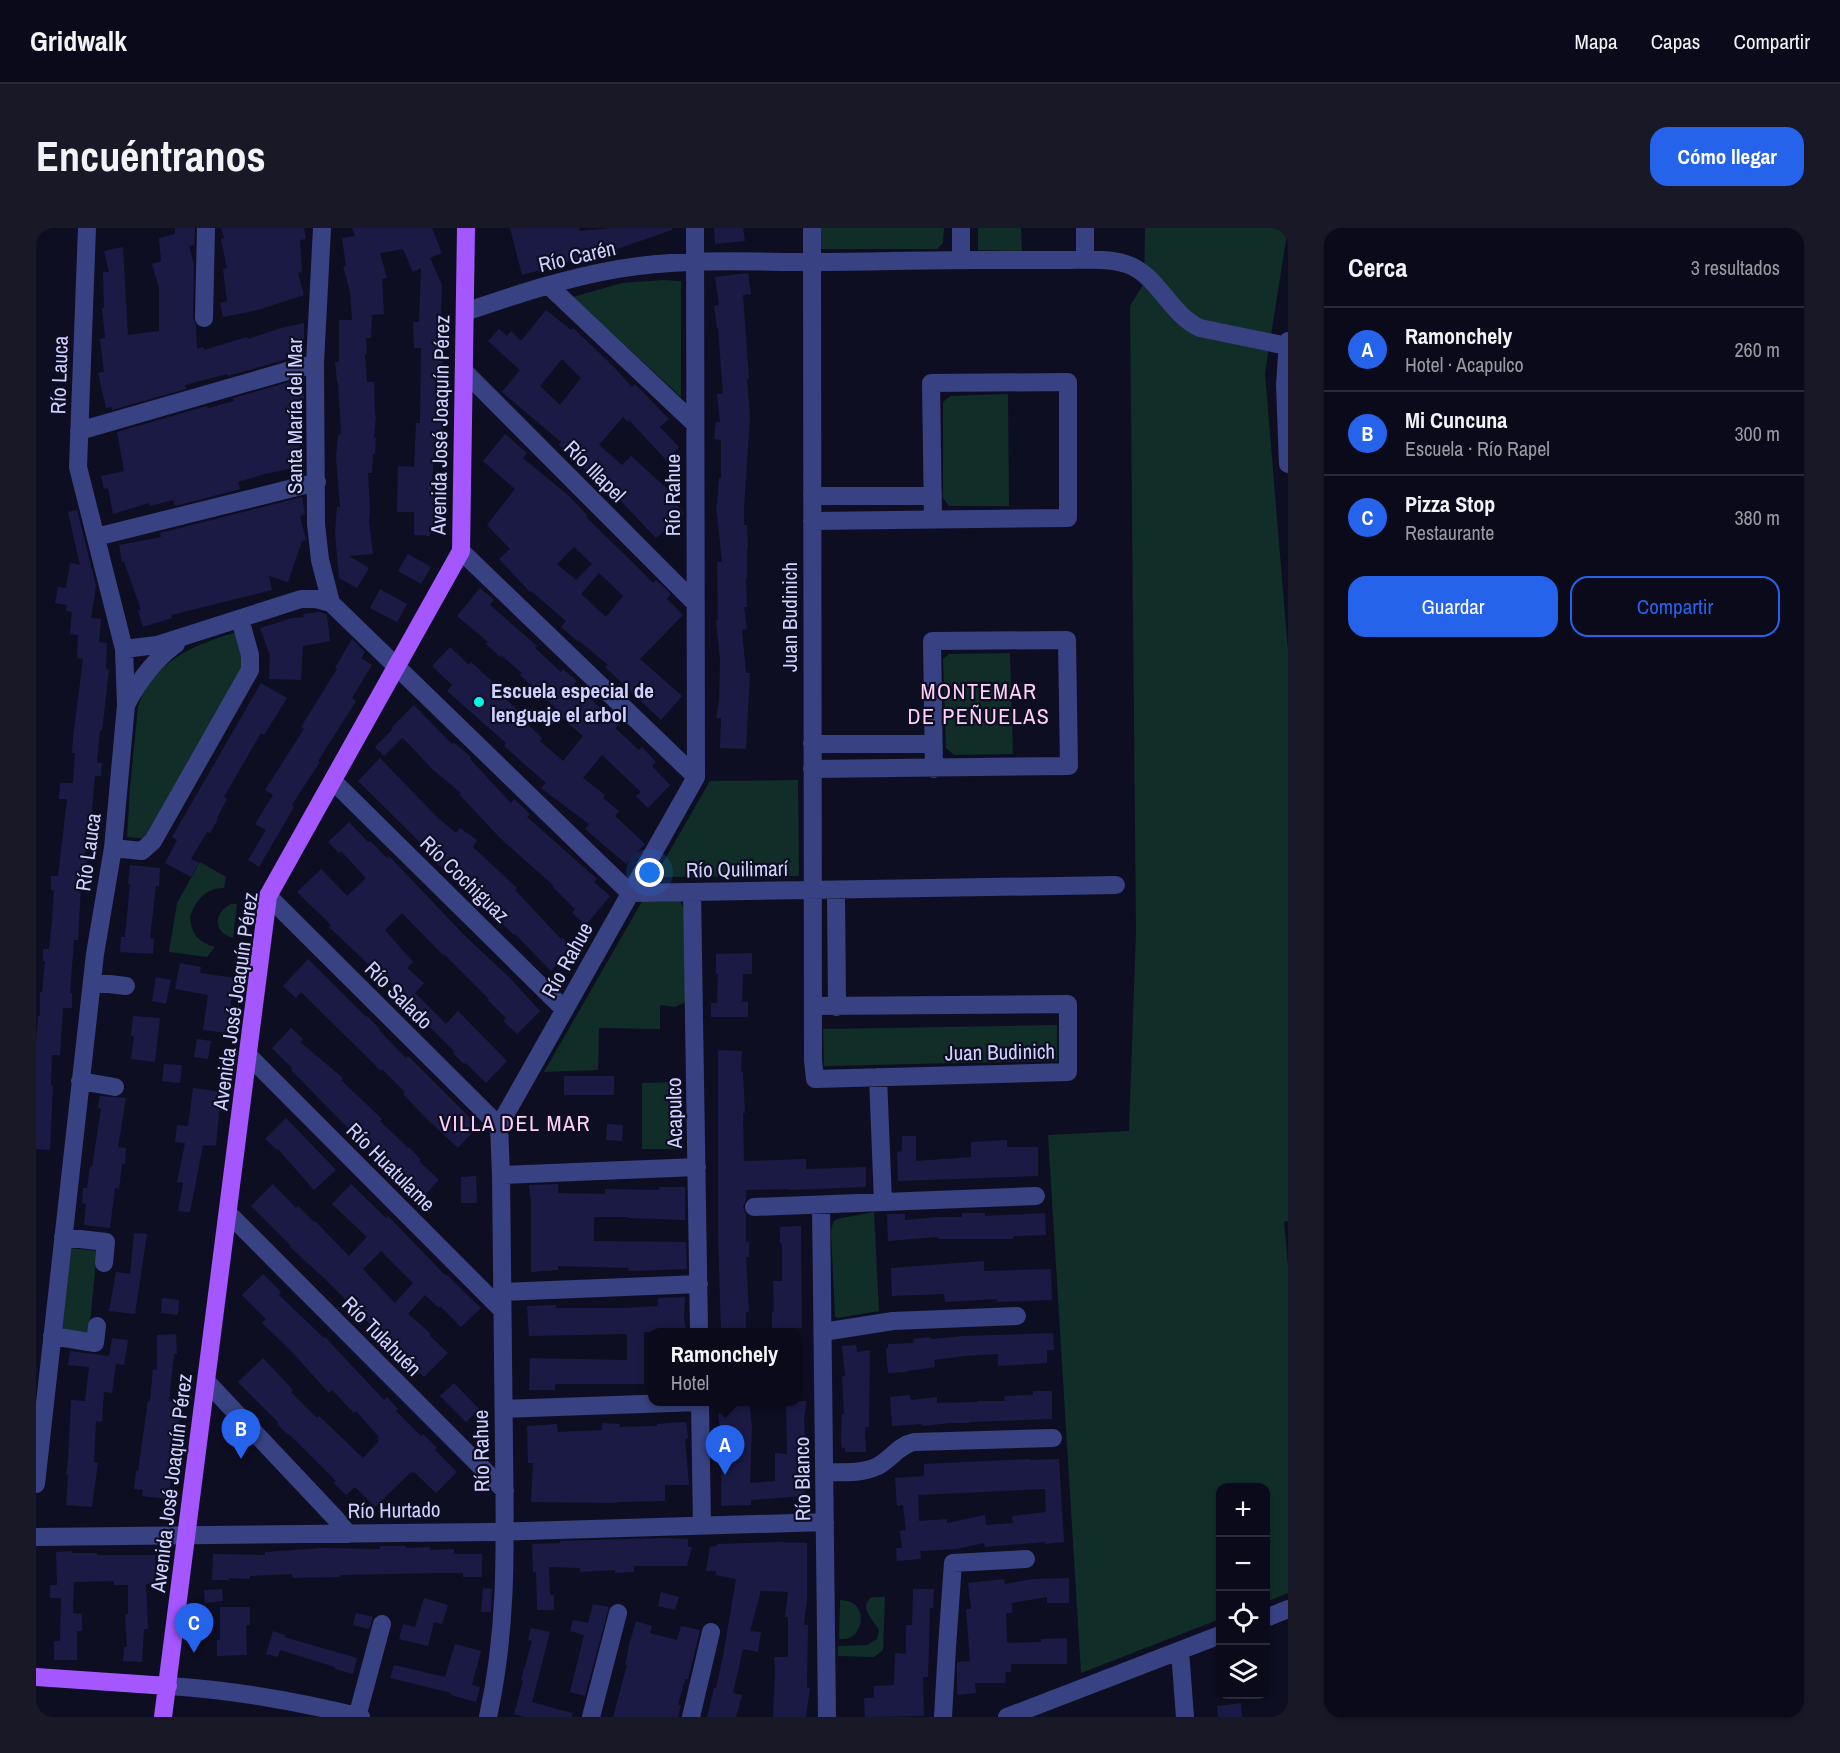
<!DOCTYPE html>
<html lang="es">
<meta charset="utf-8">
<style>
body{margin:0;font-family:"Archivo Narrow",sans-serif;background:#181827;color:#f1f3f6}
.controls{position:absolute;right:18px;bottom:18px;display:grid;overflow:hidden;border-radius:12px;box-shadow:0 2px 4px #0004}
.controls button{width:54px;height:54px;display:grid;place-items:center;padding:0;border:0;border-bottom:2px solid #2a2b39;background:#0a0a1a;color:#f1f3f6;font:30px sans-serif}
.you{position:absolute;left:614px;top:645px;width:21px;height:21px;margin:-15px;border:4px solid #fff;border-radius:50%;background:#1a73e8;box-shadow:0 0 0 9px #1a73e833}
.badge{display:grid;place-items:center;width:39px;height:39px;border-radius:50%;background:#2563eb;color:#fff;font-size:20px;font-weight:700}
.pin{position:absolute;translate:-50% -50px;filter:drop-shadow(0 2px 3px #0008)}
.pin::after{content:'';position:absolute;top:32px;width:21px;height:18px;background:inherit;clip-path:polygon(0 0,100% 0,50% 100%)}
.popup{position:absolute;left:612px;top:1100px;width:153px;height:78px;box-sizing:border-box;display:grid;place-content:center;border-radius:12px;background:#0a0a1a;filter:drop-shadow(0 2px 4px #0005);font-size:20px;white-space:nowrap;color:#999aa2}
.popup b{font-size:22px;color:#f1f3f6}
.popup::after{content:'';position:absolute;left:50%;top:100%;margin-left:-12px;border:12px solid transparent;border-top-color:#0a0a1a}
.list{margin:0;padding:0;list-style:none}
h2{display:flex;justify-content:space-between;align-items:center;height:78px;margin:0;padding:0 24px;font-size:26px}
h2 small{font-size:20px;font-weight:400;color:#999aa2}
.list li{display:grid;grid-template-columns:39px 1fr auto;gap:18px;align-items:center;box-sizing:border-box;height:84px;padding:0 24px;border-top:2px solid #2a2b39}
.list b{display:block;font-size:22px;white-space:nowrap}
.list p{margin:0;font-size:20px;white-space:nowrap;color:#999aa2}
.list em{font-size:20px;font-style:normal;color:#999aa2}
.actions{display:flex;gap:12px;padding:18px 24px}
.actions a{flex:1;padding:14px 0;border:2px solid #2563eb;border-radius:18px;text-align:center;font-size:21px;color:#2563eb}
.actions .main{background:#2563eb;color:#fff}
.icon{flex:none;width:33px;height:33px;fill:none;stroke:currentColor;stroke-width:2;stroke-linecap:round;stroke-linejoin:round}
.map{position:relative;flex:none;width:1252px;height:1489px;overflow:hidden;border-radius:18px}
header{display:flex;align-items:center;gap:36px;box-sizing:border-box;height:84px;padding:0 30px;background:#0a0a1a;border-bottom:2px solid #2a2b39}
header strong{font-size:28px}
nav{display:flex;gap:33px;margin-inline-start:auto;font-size:21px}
.intro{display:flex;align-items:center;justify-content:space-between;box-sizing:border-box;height:144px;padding:0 36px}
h1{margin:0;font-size:42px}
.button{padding:15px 27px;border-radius:18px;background:#2563eb;color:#fff;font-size:21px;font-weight:700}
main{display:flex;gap:36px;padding:0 36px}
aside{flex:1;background:#0a0a1a;border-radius:18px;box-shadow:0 2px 4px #0004}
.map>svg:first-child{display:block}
</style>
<header>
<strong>Gridwalk</strong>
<nav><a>Mapa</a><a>Capas</a><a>Compartir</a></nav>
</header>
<div class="intro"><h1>Encuéntranos</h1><a class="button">Cómo llegar</a></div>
<main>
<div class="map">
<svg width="1252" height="1489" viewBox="0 0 1252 1489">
<rect width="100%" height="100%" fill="#0e0e23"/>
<path fill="#112d27" d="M784,0H908L907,15L901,21H783Z
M942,0H985L986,23L942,22Z
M1109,0H1250V12L1229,145L1252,423V993L1248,994L1252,1037V1365L1230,1374V1260H1184V1391L1045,1445L1012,907L1093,903L1100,703L1094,78L1108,55Z
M626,52L645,53V169L537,69L586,55Z
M972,166L973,278H913L907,270V174L914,168Z
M198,405L201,406L213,435L112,611L91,609L94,560L102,479C115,435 157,417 198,405Z
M974,425L977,526L918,527L910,520L907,431L913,426Z
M762,552L763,648L625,649L621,645L674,553Z
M164,634L190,649L188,660C169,660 160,672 154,689C155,706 163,715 179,719L171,729L133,724L141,675Z
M608,670L643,671L648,681L650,774L639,779L624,777V801L563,800L562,842L508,844Z
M195,676H201L197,710C176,704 178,684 195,676Z
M1021,797V833L788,838L787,801Z
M644,854V921H606V855Z
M838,984L843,1083L801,1090L799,1088L795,1004L797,994L801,991Z
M34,1020L61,1023L53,1106L25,1102Z
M836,1369H849L847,1422L838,1429L802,1428V1418L831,1417L841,1411L843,1402C836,1391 822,1378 836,1369Z
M804,1372C808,1372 814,1373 818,1376C829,1384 826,1405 813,1410C809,1411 806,1411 803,1411Z"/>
<path fill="#1b1a44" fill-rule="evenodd" d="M139,0H159L158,17L153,18L158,36L157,90L160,97L161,121L167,119L168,122L211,109L212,111L245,100L268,95V126L192,148L191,146L149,157L150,161L76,182V179L70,180L62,145L68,144L64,111L69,110L66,80H68L67,44H73L68,23L87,19L92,107L123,103V60L116,36L125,33L123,10L139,6Z
M185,0H268L270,11L264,12L266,44L262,45L268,67L222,82L187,89L184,75L191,73L187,41L191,40L185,11L188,10Z
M316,0H396L406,25L394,30L406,57L405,93H406L407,119L406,207H410L409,226L398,225L395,267L410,268V298H394V308L378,307V284H361L362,238L378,239L380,195H384L385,120H378L377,94H383L385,40L377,44L367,21L344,25L351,50L346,51L348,86L336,87L335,110H330L331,126H329L331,154H338L339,187L340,188L338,210H340L339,226H337L336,245H332L334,281L333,293L337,326L313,328L333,340L321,360L303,350L299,305L301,279H304L300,230L302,207L305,206L302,154H301L299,134H303V92H316L314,64L307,38H310L306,10L319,8Z
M474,0H543L544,3L574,0H636V2L581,21L582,26L528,34V36L486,47Z
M678,0H707L709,13L679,16Z
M712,45L715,66L707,67L713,150L711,151L714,188L708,280V297H711L712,320H711V350H710L711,379H708L711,401L706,402L710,445H714L710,521L684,520L685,490H680L683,472L684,432L680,392H682L681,334H686L680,277H681L683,250H685V212L678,211L680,194H684L681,166H687L682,100H681L678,78L683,77L679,49Z
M510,82L535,102L537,100L576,137L596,159L599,156L633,191L624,199L643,219L630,232L593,192L592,194L587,189L563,217L586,237L595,228L636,265L633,268L648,285L620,310L582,270L581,271L523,217L525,214L466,164L484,142L452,113L463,101L471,108L475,103L485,113ZM526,131L545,150L524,177L504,158Z
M267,150L268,171L261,173L267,192L259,195L267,238L229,246L202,254L204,261L139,278L137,272L114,278L113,275L77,286L72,260L68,261L65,248L88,243L81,204L171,178L172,180L198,173L197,170Z
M469,206L491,225L487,230L533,268L551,287L550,289L590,328L617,355L620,352L635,366L631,371L647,387L604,431L646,468L625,492L569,439L572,437L542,412L541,413L525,399L530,393L495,363L494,364L463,331L474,321L451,297L479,261L447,233ZM538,319L556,336L540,352L521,336ZM563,345L587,368L570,389L545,366Z
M266,269L269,286L264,288L270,312L266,313L252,354L233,348L236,362L135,387L136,390L107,399L102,382H105L88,333L86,334L83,317L125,309L124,305Z
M41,282L60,358L55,390L65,391L63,414L71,415L70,441L73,442L66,503L64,502L61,535H66L65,548H59L55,595H52L49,630H52L51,642L46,641L42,712H38L34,765H36V780H27L24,827H16L15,858H17L14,922L0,921V814L2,788H4V764H6L9,733H7V721H13L16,692L18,662H15V648H22L31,571H23L24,555H37L39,525H36L37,510L47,431L41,430L42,407L34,406L36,384L30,383L31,377L19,375L22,359L30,360L34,335L44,337L32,284Z
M372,326L395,339L385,356L362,343Z
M444,360L458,372L454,377L501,418L499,420L525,444L527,441L541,453L538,457L583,496L579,500L603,522L606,519L620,534L616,538L634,557L612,580L600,568L605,564L566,527L547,550L569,567L567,570L583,583L579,588L609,616L590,636L549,601L553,596L505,560L510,555L468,518L470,515L411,463L416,457L396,438L414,419L433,437L435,434L469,465L466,468L484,484L482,487L506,510L504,513L527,533L547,508L522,486L524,484L484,447L486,445L465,427L464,429L450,416L452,414L421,388Z
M344,361L371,376L361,394L334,380Z
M284,384L291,387L294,413L267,418L265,452L233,451L234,428L224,400L256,390L268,389L267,386Z
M316,411L329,424L325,430L336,437L316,470L320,473L282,533L284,534L266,561L256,577L258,579L223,639L212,632L230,602L219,596L237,567L229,562L268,501L265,499L301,441L299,440Z
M225,455L251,470L228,507L225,505L211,529L188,569L191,571L181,590L182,591L174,605L171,604L155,631L163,635L155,649L129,635L141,612L136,609Z
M378,477L416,516L418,515L435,529L434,531L475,575L478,571L494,586L491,589L561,651L558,654L574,668L550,697L536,685L539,681L517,659L518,658L464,610L423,566L425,565L396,541L371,514L366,510L348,528L339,519L357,501L355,500Z
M344,530L402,590L420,605L424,600L441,612L437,619L481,660L479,662L525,711L527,710L537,719L515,743L479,706L478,707L423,654L424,653L399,634L401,631L322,553Z
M313,594L332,614L334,613L351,630L353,628L428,707L474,750L504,783L481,806L467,793L470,790L452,772L453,771L408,726L407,727L366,685L349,702L377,734L371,740L388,755L379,765L410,796L422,783L471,833L450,855L430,835L428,836L417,825L419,824L370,775L369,776L355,763L359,759L334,734L332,736L293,699L295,697L261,664L285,641L311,668L330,650L305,623L303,625L292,614Z
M94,637L124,640L123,658H120L114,710L118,711L117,726L84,724L85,709H89L94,656H92Z
M716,725V746H707L706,774H712V789H675V775H681L682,746H680V726Z
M272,731L330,789L331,788L344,801L343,802L370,830L372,828L442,898L422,920L392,892L367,866L369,864L346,841L345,843L265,764L260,770L247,758Z
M144,735L165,739L164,745L200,750L198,763H196L192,805L167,802L172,767L139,761Z
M120,749L135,752L130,776L116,773Z
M97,788L124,790L119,834L95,831L98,808H95Z
M255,800L267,811L264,814L307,850L305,852L346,891L344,893L372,920L373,919L385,932L383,933L403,952L385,971L341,929L344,927L332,914L329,917L326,914L325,915L313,904L314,902L255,842L256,840L236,820Z
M161,811L175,813L172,831L158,829Z
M682,822L706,823L705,844H707L709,885H707L708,933L770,931V941L830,939V959L753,962V961L710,962V972L707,979L710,986V1014H713V1029H710L713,1084H710V1102H685L682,1007Z
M128,836L146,837L144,855L126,853Z
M528,848H578V867H528Z
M157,860L185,864L180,918L167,917L154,984L142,983L147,955L141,954L149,915L139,914L141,897L152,898Z
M64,868L90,870L82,919L90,920L89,936H86L83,961L79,960L74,1000L48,997L50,976L46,975L47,960H51L54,939H56L65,881L62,880Z
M250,890L300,942L278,962L242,921L241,922L229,911Z
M571,896L587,897L586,913L570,912Z
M866,908H880V933L935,929V914L971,912V919H1002V948L862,953L861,924L866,923Z
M440,948L441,975H425V949Z
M237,956L260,980L262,978L278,994L279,993L313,1028L331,1009L296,976L315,956L350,990L352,988L410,1048L411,1047L445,1080L425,1099L404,1078L403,1080L389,1067L372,1086L395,1106L393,1107L412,1125L388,1149L356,1121L358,1120L289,1051L254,1019L255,1018L215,978ZM345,1023L377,1055L359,1075L327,1041Z
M522,956V965L569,966V961L623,962V959H649V992L592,990L593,989H558V1013L650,1014L651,1041L592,1043L593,1040L522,1038V1042L495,1044V974L493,957Z
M926,985H949V988L1009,985L1010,1007L978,1008L977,1011H902V1009L852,1013L851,986H869V992L902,989H926Z
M765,998L766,1100H736V1084H738L737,1053H746V1015H744V999Z
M98,1005L111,1006L99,1086L73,1083L80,1044L94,1046Z
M948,1033V1043L1015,1041L1016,1072L961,1074V1071L909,1074L908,1066L856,1068L855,1040Z
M227,1046L245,1064L243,1067L288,1110L289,1109L348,1172L351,1169L362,1181L360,1183L385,1208L387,1206L401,1220L399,1222L421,1244L400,1265L378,1244L376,1245L375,1244L339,1279L319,1259L310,1267L298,1255L300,1253L253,1206L252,1207L241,1196L242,1194L202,1154L227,1130L257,1162L255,1164L281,1190L283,1188L327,1230L343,1213L341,1211L343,1209L320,1183L318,1185L296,1162L293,1165L256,1124L226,1095L230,1091L206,1067Z
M649,1069L648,1089L650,1104H608V1156H519V1162H493L494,1130L591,1132V1106L493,1108L491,1078L520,1077V1080H589L622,1078V1070Z
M126,1070L143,1072L142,1087L125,1085Z
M1017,1105L1018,1122H1011V1135L962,1138V1126L928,1128L898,1132L899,1139L871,1143V1144L852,1145L850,1121L852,1120V1116L878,1115L877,1111L894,1109L895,1111L926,1108Z
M140,1106L141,1126H138L133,1173L146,1174L132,1271L106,1268L107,1262L98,1261L100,1243H102L112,1173H114L117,1141L121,1142V1107Z
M76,1110L92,1112L88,1137L80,1136L76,1165L68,1164L66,1194L60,1193L58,1234L62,1235L56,1279L30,1277L32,1247H30L32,1232L35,1172L49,1173L53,1139L32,1137L34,1123L73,1128Z
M820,1117L821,1124L834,1122L833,1199H829L830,1224H809V1220H806L805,1212L806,1186L808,1187L806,1148H809L806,1118Z
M418,1155L443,1181L430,1194L404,1168Z
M997,1163H1016V1191L933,1194V1195H915L886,1198V1196L856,1198L854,1169L874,1167L875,1172L901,1169V1175L942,1174V1173H969L968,1168L997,1167Z
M686,1173H713L716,1198L714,1255L739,1253V1225L751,1226L750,1173H770L769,1187H768L769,1214V1242H767L769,1268L715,1272V1277L685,1278L686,1201L684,1202L682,1185H686Z
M650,1194L652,1210L649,1211L653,1257H629V1273L581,1274V1275L495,1274L497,1235H492L491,1198L521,1196L522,1204L566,1202V1195L584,1196L583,1199L621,1198V1196Z
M994,1231V1232L1023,1231L1028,1314L1009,1316V1314L949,1319L948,1315L921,1321L884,1323L885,1331L861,1333L860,1320H866L864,1303L870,1302L867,1277L861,1278L859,1250L888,1248V1236ZM1009,1261L1010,1284L976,1288L977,1295L950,1297L949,1287L911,1295V1291L883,1293L882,1267Z
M629,1310L652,1311V1319H656L651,1338H598V1344L579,1345V1342L544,1344V1340L513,1339L514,1367H518V1382H501L500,1344H497L496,1316L524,1315V1313Z
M745,1314L771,1315V1372L768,1397H772L771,1460H774L770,1489H737L739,1444L738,1429H752V1389H749L752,1364L725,1363L714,1403L725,1404L722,1424L707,1421L697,1465L706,1467L700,1489H671L678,1460H680L687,1428L700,1351L680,1347V1343H670L674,1319L681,1318V1316Z
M344,1318H370V1320L394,1319V1322L418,1321V1326H446V1349H427V1345H399L305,1347L303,1349L257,1350L256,1346L214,1348V1351L193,1350V1352H176L177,1326L229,1327V1324L286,1320L344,1321Z
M36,1323V1325H61V1327H119L120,1356H110L112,1401H108L106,1434L87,1433L88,1419H91L89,1386H92V1357H78V1353L38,1354L37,1385L46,1386V1403H41V1432H18V1413H24L25,1370H14V1357H21L20,1324Z
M1033,1350V1375H1011V1369L976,1375V1385H970L971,1414L975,1415L1005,1414V1411L1031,1410V1436H975V1444H970L969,1455H939L940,1465L921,1467V1434L934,1433L930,1381H935L932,1355L968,1351L969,1356L997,1351Z
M447,1360L456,1361L455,1384H445Z
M186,1361L187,1373L169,1375L168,1362Z
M877,1361H898L897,1380H894L892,1449H887L888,1488L829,1489L828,1470H838V1458L858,1457L859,1425L870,1426V1397H876Z
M625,1364L643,1369L639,1382L622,1378Z
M388,1370L412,1377L406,1396L398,1394L392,1418L363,1411L367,1396L379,1399Z
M557,1376L573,1379L549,1468L534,1464L548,1407L534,1403L537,1392L552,1395Z
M184,1379H214V1397H210L211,1427L181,1428V1412H184Z
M320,1385L337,1389L333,1401L317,1397Z
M600,1393L616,1398L614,1405L641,1412L645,1398L664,1402L652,1451H649L642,1477H645L642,1489H577L591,1437H589L593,1417Z
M495,1400L514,1404L496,1474L536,1485V1489H489L478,1486L487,1453L485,1452L496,1413L492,1412Z
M237,1403L249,1407L248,1409L321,1430L317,1446L299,1441V1439L244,1422L242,1429L230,1426Z
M419,1416L445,1423L436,1457L444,1459L440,1474L415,1467V1465L354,1450L358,1437L409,1449Z
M1205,1475L1206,1489H1182L1181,1478Z"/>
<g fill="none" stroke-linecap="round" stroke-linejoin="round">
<path stroke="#384282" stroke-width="18" d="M286,0L279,135L280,296L284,332L295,375
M776,0L777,832L779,851L1032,844V776L777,778
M1049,0V32
M925,32V0
M512,57L659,196
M429,84C479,67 529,50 582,41C647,30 710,34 776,34C831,34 885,32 940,32C970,32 1001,32 1031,32C1050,32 1071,30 1090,36C1122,46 1133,86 1164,100L1251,118
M168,90L170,0
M1252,113L1249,157L1252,236
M428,143L659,375
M43,203L279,135
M776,268H897
M776,293L1032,290V154L895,155L897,291
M60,309L281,254
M425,323L660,549
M88,421L121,417L265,371H280L295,375L594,665L1080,657
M90,477C103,452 118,432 140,416
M776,516H897
M776,541L1033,538L1031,412L896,413L898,541
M297,553L529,782
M77,620L106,623L117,613L214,442V427L204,391
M800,662L801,779
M656,664L663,1104
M232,668L463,898
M56,754L90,758
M213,828L466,1082
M842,849L847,974
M44,853L79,859
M465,947L661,939
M785,977L791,1489
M718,979L1000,968
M192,985L469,1263
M27,1009L70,1014L68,1035
M466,1064L663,1056
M787,1104L857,1093L981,1088
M16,1108L59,1115L61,1098
M171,1154L301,1292L312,1306
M664,1174L666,1298
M468,1181L664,1174
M788,1244C805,1244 826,1246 842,1238C855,1231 863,1217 878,1214L1017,1210
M0,1256L59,726L77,620L90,477L88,421L42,239L51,0
M0,1309L457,1304L789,1294
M1230,1390L1252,1381
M1144,1423L1149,1489
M132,1458C198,1462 260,1473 325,1489
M321,1489L346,1396
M452,1489C472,1398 469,1313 468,1221C467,1129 466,1038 465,947L463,898L660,549L659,0
M555,1489L582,1385
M655,1489L675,1404
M907,1489L911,1419L917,1335L990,1331
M971,1489L1184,1407"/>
<path stroke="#a456ff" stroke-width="18" d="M0,1449L132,1458
M127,1489L232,668L425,323L430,0"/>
</g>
<circle fill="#00faea" stroke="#0e0e23" stroke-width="2" cx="443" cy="474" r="6"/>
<g text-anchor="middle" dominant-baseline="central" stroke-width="4.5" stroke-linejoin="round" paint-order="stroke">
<g font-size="21" fill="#cfd2ff" stroke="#0e0e23">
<text transform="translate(541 28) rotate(-13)">Río Carén</text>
<text transform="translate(23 147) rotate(-88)">Río Lauca</text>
<text transform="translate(258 188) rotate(-90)">Santa María del Mar</text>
<text transform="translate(404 197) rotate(-89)">Avenida José Joaquín Pérez</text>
<text transform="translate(559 243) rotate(45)">Río Illapel</text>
<text transform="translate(636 267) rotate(-90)">Río Rahue</text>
<text transform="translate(753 389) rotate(-90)">Juan Budinich</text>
<text transform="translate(52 624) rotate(-82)">Río Lauca</text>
<text transform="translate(701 641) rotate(-1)">Río Quilimarí</text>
<text transform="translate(429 651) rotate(44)">Río Cochiguaz</text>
<text transform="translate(531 732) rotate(-61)">Río Rahue</text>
<text transform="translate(363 767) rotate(45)">Río Salado</text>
<text transform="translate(199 773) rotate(-82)">Avenida José Joaquín Pérez</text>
<text transform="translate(964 824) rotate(-1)">Juan Budinich</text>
<text transform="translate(638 885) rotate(-91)">Acapulco</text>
<text transform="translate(355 939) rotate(45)">Río Huatulame</text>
<text transform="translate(346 1108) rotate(45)">Río Tulahuén</text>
<text transform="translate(445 1223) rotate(-91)">Río Rahue</text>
<text transform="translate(766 1251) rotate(-91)">Río Blanco</text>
<text transform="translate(135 1255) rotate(-83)">Avenida José Joaquín Pérez</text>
<text transform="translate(358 1282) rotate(-1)">Río Hurtado</text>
</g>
<g font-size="21" font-weight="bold" fill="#cfd2ff" stroke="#0e0e23" text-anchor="start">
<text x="455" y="462">Escuela especial de<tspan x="455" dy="24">lenguaje el arbol</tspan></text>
</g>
<g font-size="22" letter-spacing="1.5" fill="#ffd1f6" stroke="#0e0e23">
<text x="943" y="463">MONTEMAR<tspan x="943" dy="25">DE PEÑUELAS</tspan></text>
<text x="479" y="895">VILLA DEL MAR</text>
</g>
</g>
</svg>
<div class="controls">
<button>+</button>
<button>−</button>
<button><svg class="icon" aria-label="locate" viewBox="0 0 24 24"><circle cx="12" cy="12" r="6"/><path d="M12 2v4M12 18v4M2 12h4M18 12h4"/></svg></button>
<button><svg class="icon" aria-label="layers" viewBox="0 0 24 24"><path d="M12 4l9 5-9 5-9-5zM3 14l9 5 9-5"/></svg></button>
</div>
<div class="you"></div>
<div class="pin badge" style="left:689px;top:1247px">A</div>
<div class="popup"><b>Ramonchely</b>Hotel</div>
<div class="pin badge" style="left:205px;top:1231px">B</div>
<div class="pin badge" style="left:158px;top:1425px">C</div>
</div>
<aside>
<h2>Cerca<small>3 resultados</small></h2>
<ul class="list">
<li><span class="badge">A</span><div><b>Ramonchely</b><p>Hotel · Acapulco</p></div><em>260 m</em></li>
<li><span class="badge">B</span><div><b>Mi Cuncuna</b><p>Escuela · Río Rapel</p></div><em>300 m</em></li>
<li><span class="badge">C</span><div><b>Pizza Stop</b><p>Restaurante</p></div><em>380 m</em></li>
</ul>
<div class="actions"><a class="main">Guardar</a><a>Compartir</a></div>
</aside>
</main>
